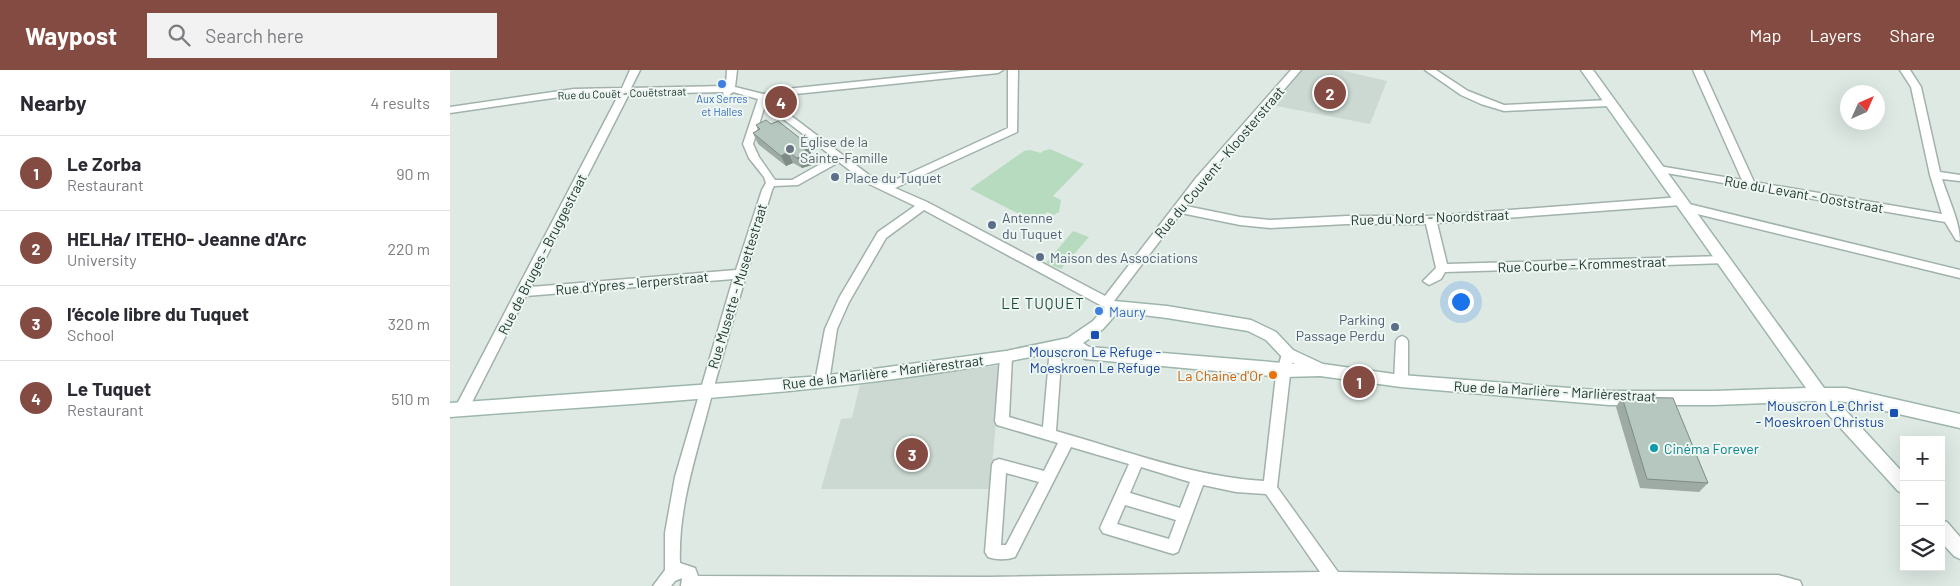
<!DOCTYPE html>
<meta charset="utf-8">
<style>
body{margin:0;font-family:Barlow,sans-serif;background:#f2f2f3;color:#2b2b33}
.controls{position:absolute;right:15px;bottom:15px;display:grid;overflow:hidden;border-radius:0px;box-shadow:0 5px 20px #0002}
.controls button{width:45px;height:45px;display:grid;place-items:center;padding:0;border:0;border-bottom:1px solid #e1e1e2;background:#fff;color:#2b2b33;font:25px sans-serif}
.compass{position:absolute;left:1390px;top:15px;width:45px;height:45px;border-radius:50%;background:#fff;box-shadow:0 5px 20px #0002;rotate:45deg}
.you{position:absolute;left:1010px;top:231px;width:18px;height:18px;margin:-12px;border:4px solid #fff;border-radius:50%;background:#1a73e8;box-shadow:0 0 0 8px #1a73e833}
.badge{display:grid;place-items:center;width:32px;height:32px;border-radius:50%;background:#844b42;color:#fff;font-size:16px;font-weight:700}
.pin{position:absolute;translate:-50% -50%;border:2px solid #fff;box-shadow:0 1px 5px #0006}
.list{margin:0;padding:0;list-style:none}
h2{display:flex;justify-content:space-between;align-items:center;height:65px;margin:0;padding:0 20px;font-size:21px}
h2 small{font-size:16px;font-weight:400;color:#7c7c81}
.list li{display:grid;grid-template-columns:32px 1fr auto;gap:15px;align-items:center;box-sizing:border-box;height:75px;padding:0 20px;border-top:1px solid #e1e1e2}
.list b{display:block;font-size:19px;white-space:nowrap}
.list p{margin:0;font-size:16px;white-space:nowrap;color:#7c7c81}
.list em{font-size:16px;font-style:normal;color:#7c7c81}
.icon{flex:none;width:28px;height:28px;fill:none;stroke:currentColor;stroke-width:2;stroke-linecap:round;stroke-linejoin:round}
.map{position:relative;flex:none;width:1510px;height:516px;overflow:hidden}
header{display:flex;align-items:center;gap:30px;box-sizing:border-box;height:70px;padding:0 25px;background:#844b42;color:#fff}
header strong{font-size:24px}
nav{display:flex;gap:28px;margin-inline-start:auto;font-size:18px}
.search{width:350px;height:45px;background:#f2f2f3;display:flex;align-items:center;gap:12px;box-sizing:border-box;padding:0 18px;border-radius:0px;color:#7c7c81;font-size:19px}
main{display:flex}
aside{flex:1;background:#fff}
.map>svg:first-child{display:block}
</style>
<header>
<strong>Waypost</strong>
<div class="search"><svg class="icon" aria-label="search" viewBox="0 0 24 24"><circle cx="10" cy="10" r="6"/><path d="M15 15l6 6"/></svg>Search here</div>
<nav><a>Map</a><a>Layers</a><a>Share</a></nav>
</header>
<main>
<aside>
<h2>Nearby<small>4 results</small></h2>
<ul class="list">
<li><span class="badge">1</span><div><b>Le Zorba</b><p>Restaurant</p></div><em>90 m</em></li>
<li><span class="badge">2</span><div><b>HELHa/ ITEHO- Jeanne d'Arc</b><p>University</p></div><em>220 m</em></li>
<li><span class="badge">3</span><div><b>l’école libre du Tuquet</b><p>School</p></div><em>320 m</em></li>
<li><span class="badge">4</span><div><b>Le Tuquet</b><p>Restaurant</p></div><em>510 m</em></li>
</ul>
</aside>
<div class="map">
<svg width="1510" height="516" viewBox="0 0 1510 516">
<rect width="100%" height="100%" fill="#dee9e4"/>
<path fill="#ccd9d3" d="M849,0H890L937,11L920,54L816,34Z
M551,295L540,419H371L391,349L402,348L410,314Z"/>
<path fill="#b6dbbe" d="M600,79L634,94L603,126L611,130L609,142L604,145L597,142L593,146L596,148L592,151L573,146L520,119L574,81L580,80L591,83L593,81Z
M623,161L639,167L611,199L596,193Z"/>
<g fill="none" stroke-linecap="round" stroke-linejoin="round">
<defs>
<path id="street" d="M180,0H190L181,18L276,16L277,0H287L285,17L313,24L336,19L521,0H553L548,3L336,25L319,29L423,108L436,114L558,58V0H568L567,62L445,118L477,132L655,226L746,108L841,0H851L754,112L736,136L790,147L820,150L897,146H981L1231,127L1235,128L1236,131L1235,133L1510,200V208L1235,141L1231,140L1230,137L1231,135L987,153L997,194L1273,186L1279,190L1277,193L995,202L991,209L979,215L973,211L986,198L976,154H897L820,158L790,155L731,143L664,231L670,236L668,239L664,241L652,236L474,140L436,168L399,232L387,259L379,312L377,316L372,317L367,316L365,312L375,259L389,228L428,162L465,136L415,112L389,92L348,115L324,116L322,120C299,195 276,270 256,347C243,395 228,443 230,493L245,498L248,506L538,507L870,502L816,424L786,422L753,415L728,482L723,484L653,463L650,458L679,394L621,377L565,487C557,490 546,490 538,487L535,482L542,395L544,391L549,389L594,401L608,373L547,355L545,351L550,287L551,283H561L562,287L559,347L593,357L600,278L601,274H611L612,278L606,361C673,380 744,407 814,411L826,305L833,280H843L844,284L840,305L827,417L888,502L1083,505H1328L1350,511L1352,516H231L232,508L225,511L221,516H203L215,500V463L225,407L283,209L76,226L17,342L12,344L7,342L5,338L169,24L124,25L0,43V37L124,19L172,18ZM273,22L274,26L277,27L283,22L308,29L293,74L299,88L314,107L316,113L312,120L286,200L81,217L179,24ZM315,35L383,87L342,110H325L309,87L303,74ZM691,397L740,412L730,438L680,423ZM556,403L589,412L556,475H551ZM675,435L726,450L719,469L667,454Z
M975,0H986L1018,21L1054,35L1159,30L1164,33L1159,36L1054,41L1031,34L1011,25Z
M1243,0H1253L1304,112L1492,144L1480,105L1461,17L1450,0H1460L1471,17L1490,102L1510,105V111L1492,109C1498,128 1510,152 1510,171L1506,170L1495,152L1205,101L1204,99L1209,96L1292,110Z
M952,266L956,268L958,271V311L956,315L951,316L946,315L944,311L946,271L948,268Z"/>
<path id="secondary" d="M1131,0H1143L1374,318H1396L1510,344V358L1396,332L1387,331L1454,404V424L1448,421L1366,331L1264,335H1159L951,317L870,306L834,307L635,289L620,279C416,323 207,331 0,347V333L372,306L556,281L618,268L643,251L659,232L664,231L717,236L801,250L826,262L843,280L873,294L951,305L1159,321H1264L1356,318ZM668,242L717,248L798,261L816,270L833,288L845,294L639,277L633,273L653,259Z
M1491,450L1497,452L1510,467V489L1504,486L1491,472Z"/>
</defs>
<use href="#street" stroke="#a1b1ab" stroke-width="3"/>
<use href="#secondary" stroke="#9db5ab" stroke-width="3"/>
<use href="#street" fill="#fff" fill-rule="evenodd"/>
<use href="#secondary" fill="#fff" fill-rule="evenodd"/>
</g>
<path fill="#9daba4" d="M321,54L356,73L361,83L358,85L362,95L352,98L343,93L336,96L308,74L303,63L308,60L306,55Z
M1172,327L1258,413L1249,422L1190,418L1166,337Z"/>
<path fill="#7f8b86" d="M356,73L361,83L358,85L362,95L352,98L347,88L352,75Z
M338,82L343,93L336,96L331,86Z"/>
<path fill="#b6c7bf" stroke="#7f8b86" d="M316,50L321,54L328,51L356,73L352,75L358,84L347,88L338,82L331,86L303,63L310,59L306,55Z
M1172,327L1223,328L1258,413L1197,409Z"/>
<g fill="#3f7fe0" stroke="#eef6f2" stroke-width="2">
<circle cx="272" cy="14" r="5"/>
<circle cx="649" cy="241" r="5"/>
</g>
<circle fill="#6b7280" stroke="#eef6f2" stroke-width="2" cx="340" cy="79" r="5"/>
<g fill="#5c6f8a" stroke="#eef6f2" stroke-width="2">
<circle cx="385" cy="107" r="5"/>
<circle cx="542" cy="155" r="5"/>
<circle cx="590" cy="187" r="5"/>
<circle cx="945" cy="257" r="5"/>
</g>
<g fill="#1a4fb4" stroke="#eef6f2" stroke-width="2">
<rect x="640" y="260" width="10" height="10" rx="2.5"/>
<rect x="1439" y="338" width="10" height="10" rx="2.5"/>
</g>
<circle fill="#e8710a" stroke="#eef6f2" stroke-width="2" cx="823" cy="305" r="5"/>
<circle fill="#0f9aa8" stroke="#eef6f2" stroke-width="2" cx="1204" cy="378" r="5"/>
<g text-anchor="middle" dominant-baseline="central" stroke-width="4" stroke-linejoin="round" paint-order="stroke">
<g font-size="11" fill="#203931" stroke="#eef6f2">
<text transform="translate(172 23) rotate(-2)">Rue du Couët - Couëtstraat</text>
</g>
<g font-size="11" fill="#366cbe" stroke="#eef6f2">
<text x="272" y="28">Aux Serres<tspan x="272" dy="13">et Halles</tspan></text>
</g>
<g font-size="14" fill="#5b616d" stroke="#eef6f2" text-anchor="start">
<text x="350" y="71">Église de la<tspan x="350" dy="16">Sainte-Famille</tspan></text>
</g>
<g font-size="14" fill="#203931" stroke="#eef6f2">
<text transform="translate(769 92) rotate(-50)">Rue du Couvent - Kloosterstraat</text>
<text transform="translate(1354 124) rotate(10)">Rue du Levant - Ooststraat</text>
<text transform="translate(980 147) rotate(-2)">Rue du Nord - Noordstraat</text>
<text transform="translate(92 184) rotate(-63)">Rue de Bruges - Bruggestraat</text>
<text transform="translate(1132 194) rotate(-2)">Rue Courbe - Krommestraat</text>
<text transform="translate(182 213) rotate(-5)">Rue d'Ypres - Ierperstraat</text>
<text transform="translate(287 216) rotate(-73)">Rue Musette - Musettestraat</text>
<text transform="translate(433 302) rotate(-7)">Rue de la Marlière - Marlièrestraat</text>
<text transform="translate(1105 321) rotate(3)">Rue de la Marlière - Marlièrestraat</text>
</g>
<g font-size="14" fill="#4e5e75" stroke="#eef6f2" text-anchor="start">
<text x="395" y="107">Place du Tuquet</text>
<text x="552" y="147">Antenne<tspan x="552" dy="16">du Tuquet</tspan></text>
<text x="600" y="187">Maison des Associations</text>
<text x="935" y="249" text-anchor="end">Parking<tspan x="935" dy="16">Passage Perdu</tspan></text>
</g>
<g font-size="14" fill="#366cbe" stroke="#eef6f2" text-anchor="start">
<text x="659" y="241">Maury</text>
</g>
<g font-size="14" fill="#164399" stroke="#eef6f2">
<text x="645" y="281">Mouscron Le Refuge -<tspan x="645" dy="16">Moeskroen Le Refuge</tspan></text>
<text x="1434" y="335" text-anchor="end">Mouscron Le Christ<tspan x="1434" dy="16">- Moeskroen Christus</tspan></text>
</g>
<g font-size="14" fill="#c56008" stroke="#eef6f2" text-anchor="end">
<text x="813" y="305">La Chaine d'Or</text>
</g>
<g font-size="14" fill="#0d838f" stroke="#eef6f2" text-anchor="start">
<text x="1214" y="378">Cinéma Forever</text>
</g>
<g font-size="15" letter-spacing="1" fill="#1c4a3d" stroke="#eef6f2">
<text x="593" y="233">LE TUQUET</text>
</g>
</g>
</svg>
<div class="controls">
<button>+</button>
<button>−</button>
<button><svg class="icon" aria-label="layers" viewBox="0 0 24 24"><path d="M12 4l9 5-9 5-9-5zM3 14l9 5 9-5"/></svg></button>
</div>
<svg class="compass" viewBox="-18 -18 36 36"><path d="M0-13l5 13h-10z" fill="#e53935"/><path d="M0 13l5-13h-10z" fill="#7c7c81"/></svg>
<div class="you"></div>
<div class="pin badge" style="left:909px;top:312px">1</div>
<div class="pin badge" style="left:880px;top:23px">2</div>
<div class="pin badge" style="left:462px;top:384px">3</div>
<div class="pin badge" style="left:331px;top:32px">4</div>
</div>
</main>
